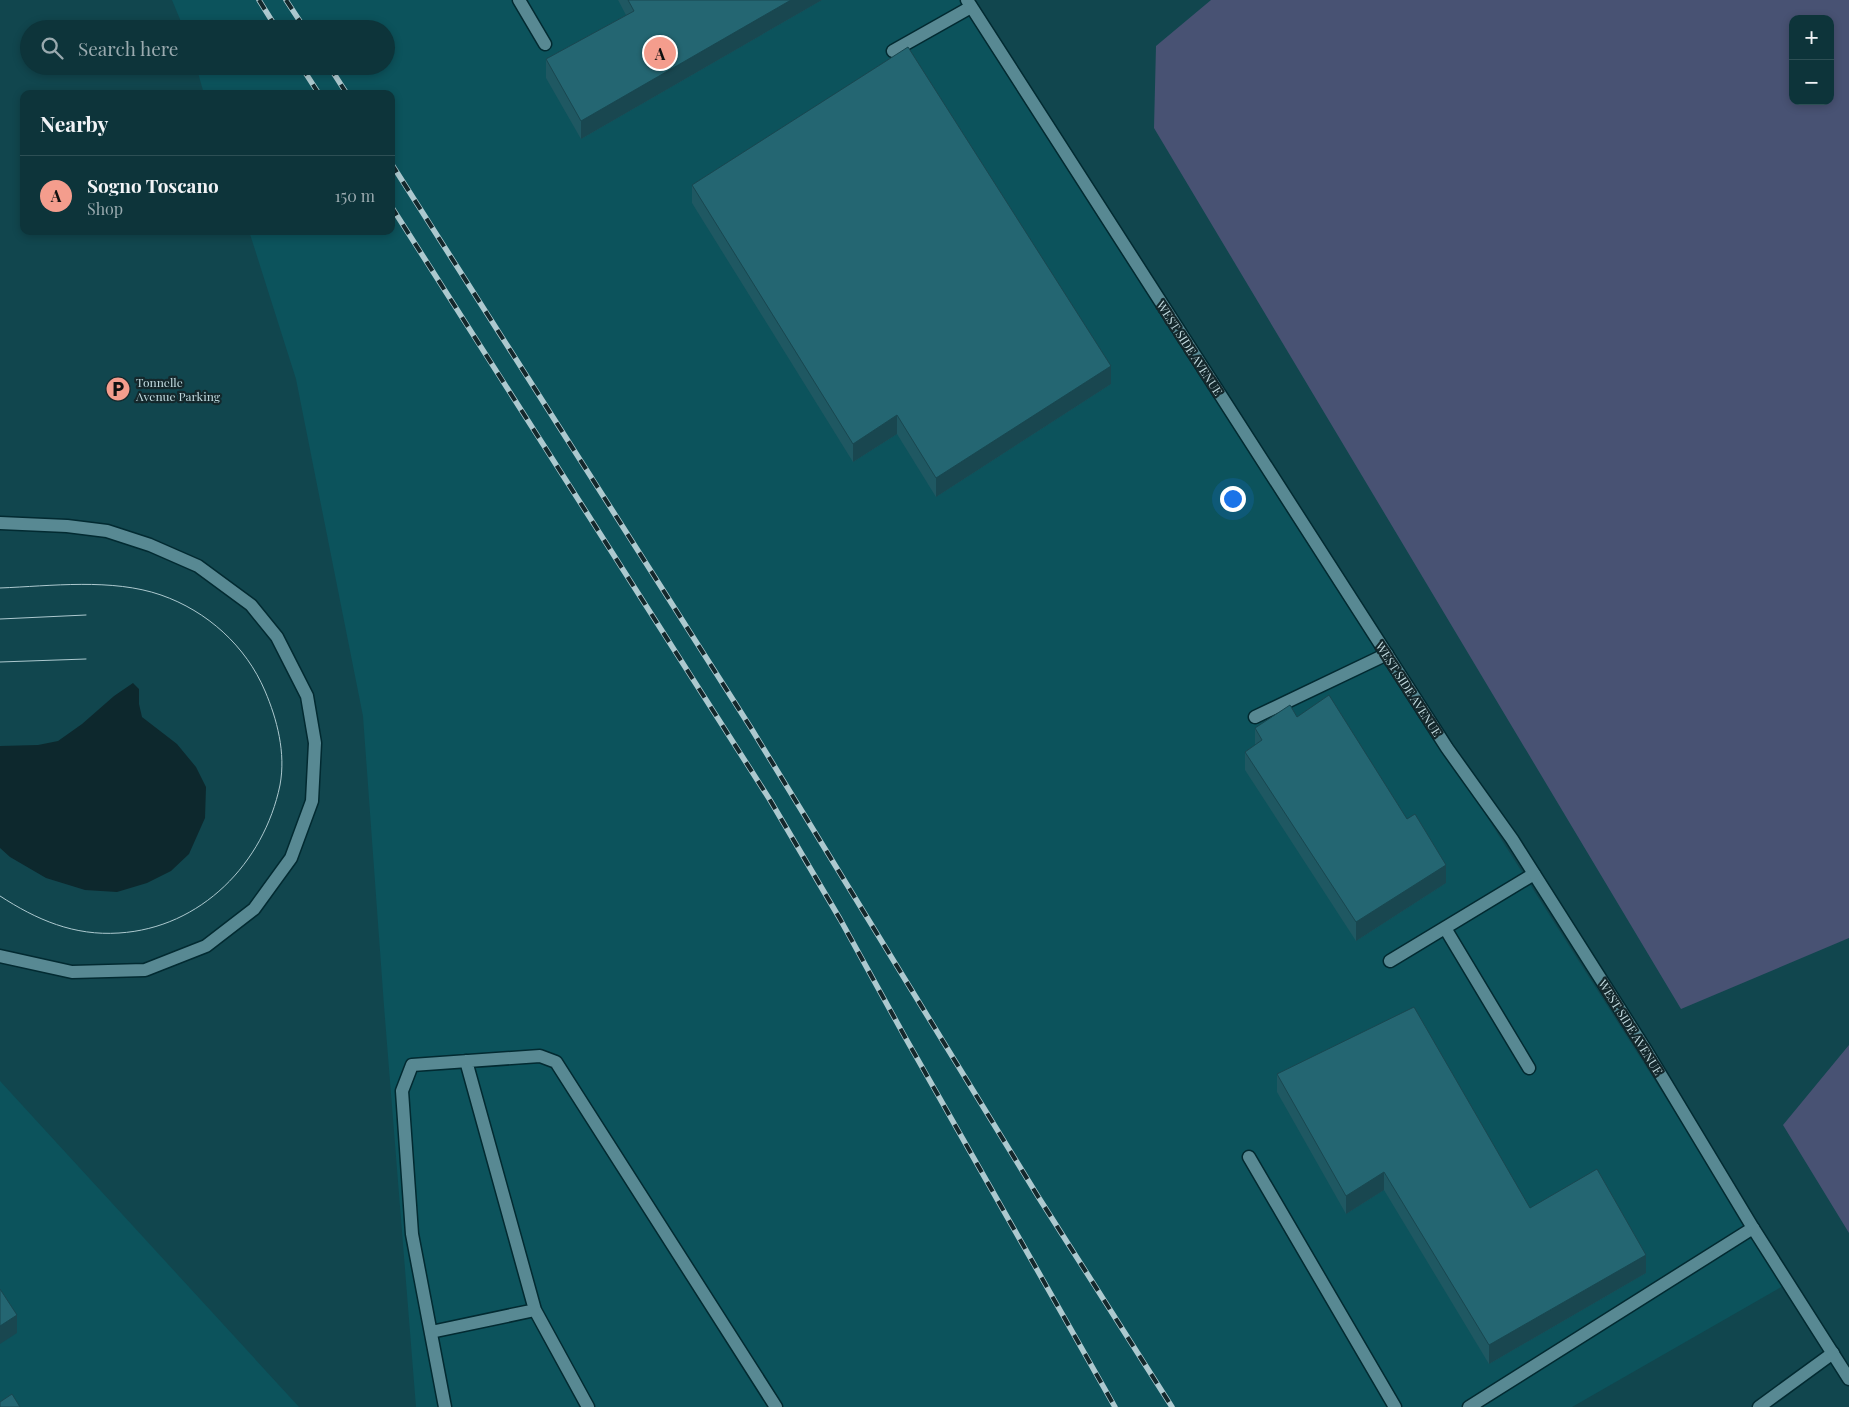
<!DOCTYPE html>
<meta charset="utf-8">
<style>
body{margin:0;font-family:"Playfair Display",serif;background:#163c42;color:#f1f3f6}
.controls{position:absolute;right:15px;top:15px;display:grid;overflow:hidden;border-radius:10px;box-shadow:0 2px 8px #0003}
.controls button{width:45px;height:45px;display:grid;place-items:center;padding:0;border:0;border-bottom:1px solid #2d4f54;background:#0d343a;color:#f1f3f6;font:25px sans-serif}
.you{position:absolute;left:1232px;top:498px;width:18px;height:18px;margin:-12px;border:4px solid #fff;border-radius:50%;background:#1a73e8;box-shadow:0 0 0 8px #1a73e833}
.badge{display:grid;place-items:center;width:32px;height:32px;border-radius:50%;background:#f49d8d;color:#111;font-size:16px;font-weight:700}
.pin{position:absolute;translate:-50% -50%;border:2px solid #fff;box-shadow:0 1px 5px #0006}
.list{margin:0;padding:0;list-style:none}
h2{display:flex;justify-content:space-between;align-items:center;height:65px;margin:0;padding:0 20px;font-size:21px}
h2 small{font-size:16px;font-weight:400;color:#9aaaaf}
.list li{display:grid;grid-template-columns:32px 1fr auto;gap:15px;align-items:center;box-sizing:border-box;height:80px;padding:0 20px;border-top:1px solid #2d4f54}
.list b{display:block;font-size:19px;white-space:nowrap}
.list p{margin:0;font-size:16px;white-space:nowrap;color:#9aaaaf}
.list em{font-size:16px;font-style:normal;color:#9aaaaf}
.icon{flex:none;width:28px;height:28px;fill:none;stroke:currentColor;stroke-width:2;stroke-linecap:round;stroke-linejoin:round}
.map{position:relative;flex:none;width:1849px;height:1407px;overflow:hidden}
.search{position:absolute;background:#0d343a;box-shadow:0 2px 8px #0003;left:20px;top:20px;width:375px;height:55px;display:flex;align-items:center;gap:12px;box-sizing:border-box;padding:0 18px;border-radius:28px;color:#9aaaaf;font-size:19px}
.panel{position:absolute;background:#0d343a;box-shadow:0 2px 8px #0003;left:20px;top:90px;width:375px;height:145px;border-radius:10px}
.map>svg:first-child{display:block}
</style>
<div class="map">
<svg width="1849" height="1407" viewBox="0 0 1849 1407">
<rect width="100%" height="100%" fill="#11464e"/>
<path fill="#0c535c" d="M172,0H967L1785,1285L1572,1407H416L384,1006L363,716L296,379L249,231H391V94H204L196,66H386V29H184Z
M0,1081L299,1407H0Z"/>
<path fill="#485273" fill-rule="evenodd" d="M1211,0H1849V938L1681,1009L1154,128L1156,46ZM1793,19H1830V101H1793Z
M1849,1045V1233L1783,1125Z"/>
<path fill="#0d282d" d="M133,683L139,689V704L142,717L177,744L196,767L206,787L205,818L189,854L171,871L147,883L117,892L85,890L46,878L10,857L0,848V746L38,745L58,741L82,724L114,696Z"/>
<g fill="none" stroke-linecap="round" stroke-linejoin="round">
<defs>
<path id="service" d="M519,0L545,44
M893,51L971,7
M1255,717L1387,654
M1445,928L1529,1068
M1390,961L1534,874
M466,1061L535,1310L588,1407
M1249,1157L1395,1407
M431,1332L535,1310
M445,1407L412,1234L402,1091L412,1065L540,1056L556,1062L776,1407
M1469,1407L1753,1228
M1759,1407L1833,1353"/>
<path id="minor" d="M0,523L67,526L107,531L150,545L198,566L251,605L277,637L307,696L315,743L312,801L291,858L254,909L206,946L145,970L72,972L0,956"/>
<path id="tertiary" d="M967,0L1447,748L1512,839L1647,1052L1753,1228L1849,1379"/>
</defs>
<use href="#service" stroke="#022a31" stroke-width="15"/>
<use href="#minor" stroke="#022a31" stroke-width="15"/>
<use href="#tertiary" stroke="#022a31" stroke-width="15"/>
<use href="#service" stroke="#588993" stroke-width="12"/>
<use href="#minor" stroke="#588993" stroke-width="12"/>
<use href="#tertiary" stroke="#588993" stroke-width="12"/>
<path stroke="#adc9cf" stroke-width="1" d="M0,588C51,586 112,578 161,595C207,611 246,646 265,691C277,719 286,753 280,785C264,863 201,928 119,933C74,936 37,920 0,896
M0,619L86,615
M0,662L86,659"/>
<defs>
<path id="rail" d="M259,0L277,29
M286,0L305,29
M301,66L319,94
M329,66L347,94
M391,163L751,728L1039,1198L1172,1407
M391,206L770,800L840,919L905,1037L1115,1407"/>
</defs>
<use href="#rail" stroke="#adc9cf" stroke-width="5.5"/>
<use href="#rail" stroke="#14282c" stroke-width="4" stroke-dasharray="11" stroke-linecap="butt"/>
</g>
<path fill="#1f5862" d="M618,0H822L581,139L546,78V59L626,15Z
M692,185L1111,384L936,497L897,434L853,462L692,203Z
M1297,717L1446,883L1356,941L1245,770V752L1255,745V728Z
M1277,1074L1530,1208L1646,1273L1489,1364L1384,1190L1346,1214L1277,1092Z"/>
<path fill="#194750" d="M791,0H822L581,139V121Z
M1111,366V384L936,497V478Z
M897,415V434L853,462V444Z
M1446,865V883L1356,941V922Z
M1384,1172V1190L1346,1214V1196Z
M1646,1255V1273L1489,1364V1345Z
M17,1315V1333L0,1344V1326Z"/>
<path fill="#246672" stroke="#194750" d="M628,0H791L581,121L546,59L634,11Z
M908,47L1111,366L936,478L897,415L853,444L692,185Z
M1329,695L1407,819L1415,814L1446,865L1356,922L1245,752L1262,740L1255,728L1290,705L1297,717Z
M1414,1007L1530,1208L1597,1169L1646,1255L1489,1345L1384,1172L1346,1196L1277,1074Z
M0,1289L17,1315L0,1326Z
M12,1394L20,1407H0V1402Z"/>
<defs>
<symbol id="parking-disc" viewBox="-11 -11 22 22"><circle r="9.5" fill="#f49d8d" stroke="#14282c"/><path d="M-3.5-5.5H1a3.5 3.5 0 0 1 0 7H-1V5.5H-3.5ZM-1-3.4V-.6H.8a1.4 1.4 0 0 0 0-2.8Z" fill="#111"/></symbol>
</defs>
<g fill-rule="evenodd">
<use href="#parking-disc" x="104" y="375" width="28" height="28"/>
</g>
<g text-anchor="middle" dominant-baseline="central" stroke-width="4.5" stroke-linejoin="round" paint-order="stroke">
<g font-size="12" fill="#c1dadf" stroke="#14282c">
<text transform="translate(1190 348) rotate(57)">WEST SIDE AVENUE</text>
<text transform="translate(1409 689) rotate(57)">WEST SIDE AVENUE</text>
<text transform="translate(1631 1027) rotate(58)">WEST SIDE AVENUE</text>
</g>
<g font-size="12" fill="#c1dadf" stroke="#14282c" text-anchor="start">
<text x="136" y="382">Tonnelle<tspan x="136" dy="14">Avenue Parking</tspan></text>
</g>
</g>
</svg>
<div class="controls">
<button>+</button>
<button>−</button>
</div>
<div class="you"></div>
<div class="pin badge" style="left:660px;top:53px">A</div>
<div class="search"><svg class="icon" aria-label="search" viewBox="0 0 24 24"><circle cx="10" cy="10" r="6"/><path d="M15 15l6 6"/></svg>Search here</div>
<section class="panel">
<h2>Nearby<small></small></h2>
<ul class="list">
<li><span class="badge">A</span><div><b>Sogno Toscano</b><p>Shop</p></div><em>150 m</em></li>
</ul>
</section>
</div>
